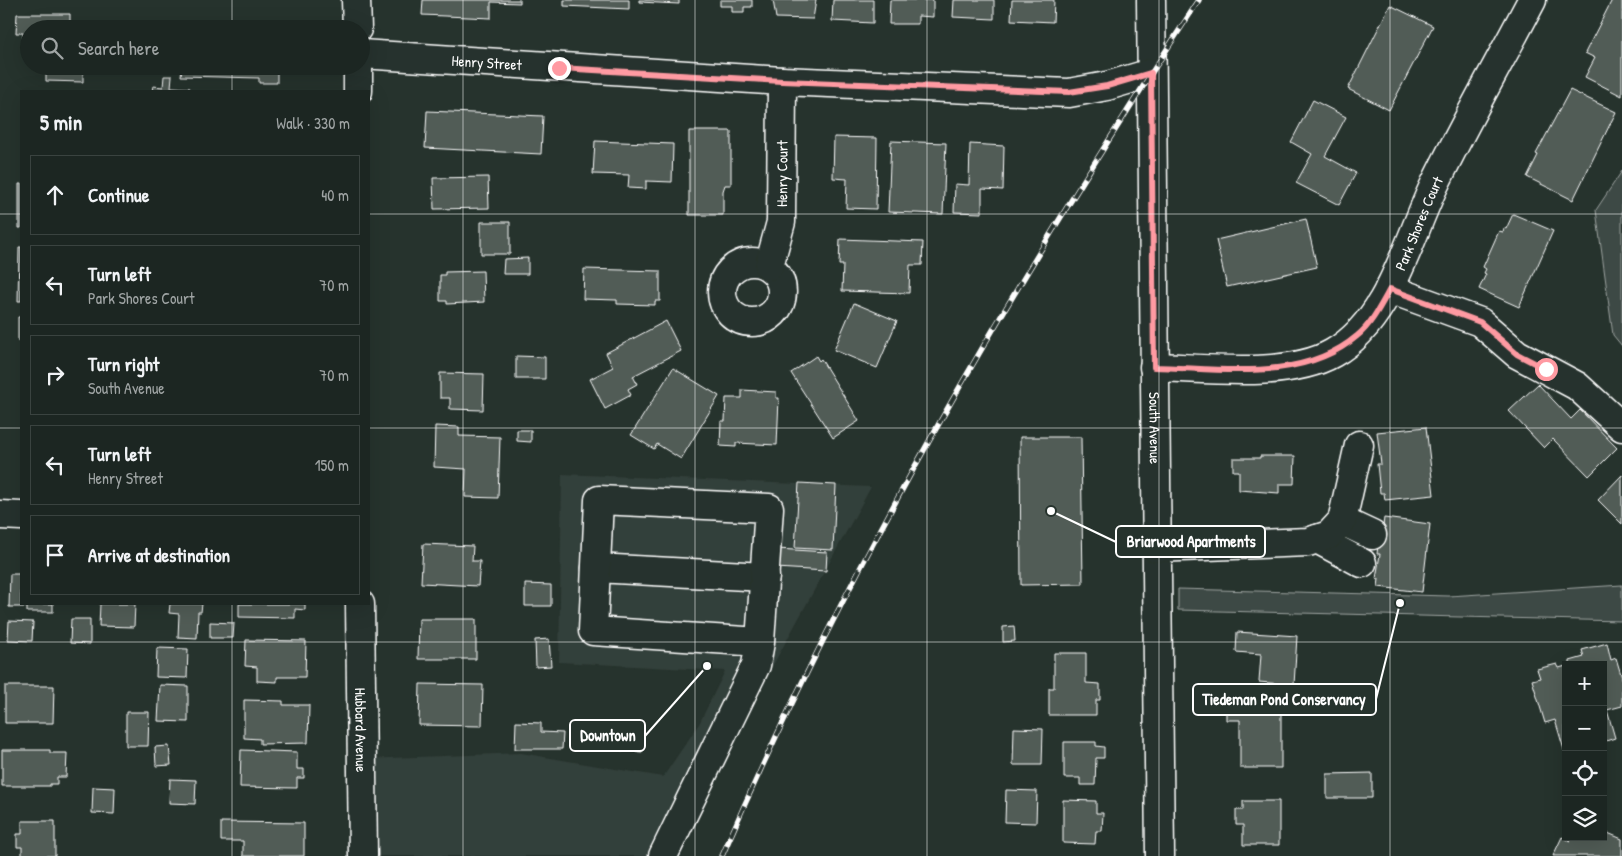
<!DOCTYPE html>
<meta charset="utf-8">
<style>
body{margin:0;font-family:"Patrick Hand",sans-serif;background:#29322f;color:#f1f3f6}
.controls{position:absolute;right:15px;bottom:15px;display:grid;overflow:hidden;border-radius:0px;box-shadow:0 5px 20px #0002}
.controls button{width:45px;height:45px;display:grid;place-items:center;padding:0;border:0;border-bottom:1px solid #3a4340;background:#1c2622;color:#f1f3f6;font:25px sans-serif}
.stop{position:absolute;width:15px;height:15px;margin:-11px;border:4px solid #ff9aa2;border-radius:50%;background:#fff}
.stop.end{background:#ff9aa2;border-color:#fff;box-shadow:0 1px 5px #0008}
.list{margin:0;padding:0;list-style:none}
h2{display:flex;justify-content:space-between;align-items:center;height:65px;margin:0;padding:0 20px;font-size:21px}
h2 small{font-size:16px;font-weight:400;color:#a0a5a5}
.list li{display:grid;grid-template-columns:32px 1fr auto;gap:15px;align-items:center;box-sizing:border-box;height:80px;margin:0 10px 10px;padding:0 10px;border:1px solid #3a4340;border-radius:0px}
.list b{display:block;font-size:19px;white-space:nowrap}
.list p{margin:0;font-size:16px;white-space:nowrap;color:#a0a5a5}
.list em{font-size:16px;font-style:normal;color:#a0a5a5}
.icon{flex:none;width:28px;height:28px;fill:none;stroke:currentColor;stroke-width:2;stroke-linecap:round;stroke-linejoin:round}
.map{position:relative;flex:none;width:1622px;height:856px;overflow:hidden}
.search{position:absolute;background:#1c2622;box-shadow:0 5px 20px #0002;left:20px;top:20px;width:350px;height:55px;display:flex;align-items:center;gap:12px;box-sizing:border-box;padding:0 18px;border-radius:28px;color:#a0a5a5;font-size:19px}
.panel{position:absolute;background:#1c2622;box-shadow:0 5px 20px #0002;left:20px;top:90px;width:350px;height:515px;border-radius:0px}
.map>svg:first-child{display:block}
</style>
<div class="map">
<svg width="1622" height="856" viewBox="0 0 1622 856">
<rect width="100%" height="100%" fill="#26332d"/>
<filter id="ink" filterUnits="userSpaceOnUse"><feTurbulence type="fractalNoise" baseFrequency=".02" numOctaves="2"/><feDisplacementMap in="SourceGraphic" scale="10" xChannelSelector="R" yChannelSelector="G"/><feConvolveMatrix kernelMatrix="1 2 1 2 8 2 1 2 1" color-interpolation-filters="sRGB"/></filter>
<g filter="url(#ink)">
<path fill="#333f3a" d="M562,474L871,487L734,736L681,856H363L362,759L521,753L663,777L699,724L725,671L559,662Z"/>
<path fill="#3e4944" stroke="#9ea4a2" d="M1622,171V346L1613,335L1596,210Z
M1622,585V621L1178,610V589L1449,596Z"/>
<path fill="#515c57" stroke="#fff" d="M423,0H520V3L491,2V18L422,15Z
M564,0H629V9L564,6Z
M639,0H679V4L639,2Z
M720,0H752V7H744V12H732V6H720Z
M773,0H816L813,19L776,18Z
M833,0H873V23L832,21Z
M890,0H933V17L918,16V24H889Z
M954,0H994V19L953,17Z
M1012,0H1054L1053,22L1011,20Z
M1612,0H1622V96L1585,77L1595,58L1585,53Z
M1390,5L1433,26L1389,110L1348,89Z
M17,14H70V29H29V49H23V33H16Z
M222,23L259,24V29H222Z
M46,66H83V82L46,81Z
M182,66H277V83H259V78L181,76Z
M164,76H172L171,87L190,88V91H152L153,86L163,87Z
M1570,90L1616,112L1573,200L1527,177L1538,155L1536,154Z
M1313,100L1346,117L1325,156L1356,173L1339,205L1296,183L1312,154L1291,142Z
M427,111L543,116L541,154L425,148Z
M689,131H731V185H725L723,191V215H689Z
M834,137L877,138L876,209L846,208L847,179L833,178Z
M595,141L673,144L672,182L646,181V189L628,188L629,175L593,174Z
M891,141L946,143L943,214L888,212Z
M970,144L1004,146L1003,190L982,189V213L954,212L955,184L969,185Z
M488,177L489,208L434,209L433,178Z
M19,184H21V228H19Z
M1513,214L1553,231L1519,307L1479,289L1486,274L1484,273L1486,269L1483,267L1499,231L1503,232L1504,228L1506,229Z
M1306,219L1317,267L1227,287L1216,240Z
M481,222H510V254H481Z
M840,239L923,242L922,265H910L909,293L842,291L843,265H839Z
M19,247H21V301H18Z
M528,258V274H503L504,259Z
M584,269L660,271V301H655V305L617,304V300L583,299Z
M483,271L484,302L447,304V301H440V275H445V272Z
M854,303L897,321L877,368L834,350Z
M18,317H21V341H18Z
M666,321L681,351L633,376L637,384L628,389L631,395L605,409L590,379L613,367L606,353Z
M516,356L545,357V379H516Z
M816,356L819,361L821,359L859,421L833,438L791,373Z
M673,368L719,396L681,459L657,444L654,449L631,435Z
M440,373L484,374L483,410L450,409V398H440Z
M1538,384L1571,419L1580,410L1617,448L1589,476L1553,439L1544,448L1509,411Z
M742,390L776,392V398H779L777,445L736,443V447L720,446L721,421H725L726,398H742Z
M435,426L459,427V436L500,437L498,498L465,497L466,469L434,467Z
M1426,427L1434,495L1385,500L1384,493H1380L1377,464H1381L1377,432Z
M517,430H531V442L517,441Z
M1020,437H1081L1083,584L1021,585Z
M1260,456H1295L1294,484H1279V493L1239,490V471H1233V458H1260Z
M1622,475V524L1598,500Z
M799,483L836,485L833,550L795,548Z
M1384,518L1430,524L1422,592L1378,587L1379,579H1376L1380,554H1377L1380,526H1383Z
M423,544L473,546L472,561H480L478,586L421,583Z
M777,549L827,552L826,571L776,568Z
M10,574H21V604H53V612H27V607H9Z
M525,584L551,585V606H525Z
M100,604H135L134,627L99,626Z
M170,604H202L201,612H198L197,638L178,637L179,614L169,613Z
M239,604H305V610L295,609V618L239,617Z
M71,619H90V644L70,643Z
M419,619H476V659H418Z
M9,621L33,622L32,641L8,640Z
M210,622L234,623L233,638H210Z
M1014,626L1015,641L1003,642V627Z
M1237,632L1297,636L1294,685L1259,682L1261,654L1236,652Z
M549,639L551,666L536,667L535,640Z
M246,640L306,641L305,677H277V682L257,681V667L245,666Z
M1607,643L1611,660L1616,658L1622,678V706L1607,710L1615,738L1603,742V665H1570V661L1584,657L1582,650Z
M157,648L188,649L187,678L156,677Z
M1054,653H1086V683L1100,684V700H1096V715H1049V688H1054Z
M1557,664L1559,668L1566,666L1565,753L1555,720L1545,723L1532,680L1540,678L1537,669Z
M420,684L483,685L482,726L419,725Z
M160,685L188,686V722L158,721Z
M5,686H54L53,723H5Z
M244,700L283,701V705H309L308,743L260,744V739L244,738Z
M1226,702H1272V711H1281V768H1240V720H1226Z
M126,712H149L148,746H126Z
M516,722L541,723V732L563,733L562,749H515Z
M1014,728L1043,729L1042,765H1013Z
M614,730L643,731L642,752L613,750Z
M1064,742H1096V746L1104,747V758H1096L1095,785H1080V778H1064Z
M169,746L171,765L156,766L155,747Z
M2,750H50V753H67L66,777H57V784H50V786H2Z
M241,750L297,752V769H304V778H297V788L240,787Z
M1372,773V798H1327V774Z
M170,779L196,780L195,804L169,803Z
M93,787L115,788L114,814L92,813Z
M1006,790L1037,791L1036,823L1005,822Z
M1063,800L1096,801V813H1103L1102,831H1096L1095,844L1063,843Z
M1243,801H1279V845H1243V825H1236V810H1243Z
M22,821H55V856H22V847H17V834H22Z
M221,822L304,823V856H243V841H221Z
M1603,831L1622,839V856H1553L1562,837L1570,841L1571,837H1603Z"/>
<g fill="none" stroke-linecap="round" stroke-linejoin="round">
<defs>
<g id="minor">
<path d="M356,0L357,29"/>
<path id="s1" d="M1151,0L1160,856"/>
<path id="s2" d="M361,54L782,81L1069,93L1107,86L1151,73"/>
<path d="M358,66V91"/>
<circle cx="752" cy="292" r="30"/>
<path id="s3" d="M769,266L781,222L782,81"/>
<path d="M1389,289L1480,322L1517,354L1577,386L1622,427"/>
<path id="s4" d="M1154,367C1205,368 1288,379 1333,353C1389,321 1407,243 1433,188C1464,124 1499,63 1532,0"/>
<path d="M0,515L21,516"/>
<path d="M1342,521L1372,535"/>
<path d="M1317,539L1362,563"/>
<path d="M1155,548L1308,542L1329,535L1342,521L1359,445"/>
<path d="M596,568L765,577"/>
<path id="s5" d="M360,604L363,856"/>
<path d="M663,856L756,665L760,642L769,508L599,500L593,631L760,642"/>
</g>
</defs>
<use href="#minor" stroke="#fff" stroke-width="31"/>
<use href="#minor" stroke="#26332d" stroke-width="28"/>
<defs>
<path id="rail" d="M722,856C852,556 1020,273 1199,0"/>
</defs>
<use href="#rail" stroke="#fff" stroke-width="5.5"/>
<use href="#rail" stroke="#26332d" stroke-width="4" stroke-dasharray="11" stroke-linecap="butt"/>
</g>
</g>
<g fill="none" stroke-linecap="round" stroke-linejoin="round" filter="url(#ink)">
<path stroke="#ff9aa2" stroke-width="6" d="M559,68L782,81L1069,92L1107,86L1151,73L1154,367C1221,368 1302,383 1357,336C1371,325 1381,305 1390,289L1480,322L1517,354L1546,369"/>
</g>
<path fill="none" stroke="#fff" stroke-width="1" stroke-opacity="0.55" d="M232,0V29M463,0V856M695,0V856M927,0V856M1159,0V856M1390,0V856M232,66V91M0,214H21M369,214H1622M0,428H21M369,428H1622M232,604V856M0,642H1622"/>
<g text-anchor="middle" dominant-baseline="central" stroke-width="5" stroke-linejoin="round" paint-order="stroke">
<g font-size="15" fill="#fff" stroke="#26332d">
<text stroke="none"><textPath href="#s2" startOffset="126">Henry Street</textPath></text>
<text stroke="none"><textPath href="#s3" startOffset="94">Henry Court</textPath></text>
<text stroke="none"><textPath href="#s4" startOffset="340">Park Shores Court</textPath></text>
<text stroke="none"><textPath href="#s1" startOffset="428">South Avenue</textPath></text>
<text stroke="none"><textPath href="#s5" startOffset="126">Hubbard Avenue</textPath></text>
</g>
</g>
<path fill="none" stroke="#fff" stroke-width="2" d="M1051 511L1116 542M1400 603L1376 699M707 666L645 736"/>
<g fill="#fff" stroke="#26332d" stroke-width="2">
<circle cx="1051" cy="511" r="5"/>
<circle cx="1400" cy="603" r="5"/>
<circle cx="707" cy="666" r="5"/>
</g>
<g fill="#26332d" stroke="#fff" stroke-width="2">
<rect x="1116" y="526" width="149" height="31" rx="5"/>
<rect x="1193" y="684" width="183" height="31" rx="5"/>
<rect x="570" y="720" width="75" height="31" rx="5"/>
</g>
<g font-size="16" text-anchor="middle" font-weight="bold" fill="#fff">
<text x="1191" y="547">Briarwood Apartments</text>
<text x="1284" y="705">Tiedeman Pond Conservancy</text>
<text x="608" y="741">Downtown</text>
</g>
</svg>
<div class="controls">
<button>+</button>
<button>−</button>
<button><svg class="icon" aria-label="locate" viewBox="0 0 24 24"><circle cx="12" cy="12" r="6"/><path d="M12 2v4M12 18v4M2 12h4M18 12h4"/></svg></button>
<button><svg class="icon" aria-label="layers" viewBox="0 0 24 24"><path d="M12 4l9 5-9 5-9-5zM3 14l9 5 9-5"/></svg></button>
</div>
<div class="stop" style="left:1546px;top:369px"></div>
<div class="stop end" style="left:559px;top:68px"></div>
<div class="search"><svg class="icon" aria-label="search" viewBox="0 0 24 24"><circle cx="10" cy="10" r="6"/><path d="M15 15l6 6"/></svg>Search here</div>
<section class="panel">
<h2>5 min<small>Walk · 330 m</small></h2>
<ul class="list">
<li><svg class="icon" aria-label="ahead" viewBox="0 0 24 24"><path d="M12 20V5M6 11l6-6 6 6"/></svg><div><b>Continue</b></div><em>40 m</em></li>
<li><svg class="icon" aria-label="left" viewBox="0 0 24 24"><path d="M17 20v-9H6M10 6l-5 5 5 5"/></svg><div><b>Turn left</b><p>Park Shores Court</p></div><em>70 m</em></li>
<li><svg class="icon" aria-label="right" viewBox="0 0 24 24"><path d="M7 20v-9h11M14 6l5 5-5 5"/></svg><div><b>Turn right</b><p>South Avenue</p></div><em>70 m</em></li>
<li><svg class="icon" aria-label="left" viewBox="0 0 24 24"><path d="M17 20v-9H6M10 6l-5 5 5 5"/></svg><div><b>Turn left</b><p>Henry Street</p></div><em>150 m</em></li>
<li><svg class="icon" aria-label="arrive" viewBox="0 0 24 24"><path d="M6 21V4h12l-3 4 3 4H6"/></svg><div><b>Arrive at destination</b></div></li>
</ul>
</section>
</div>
